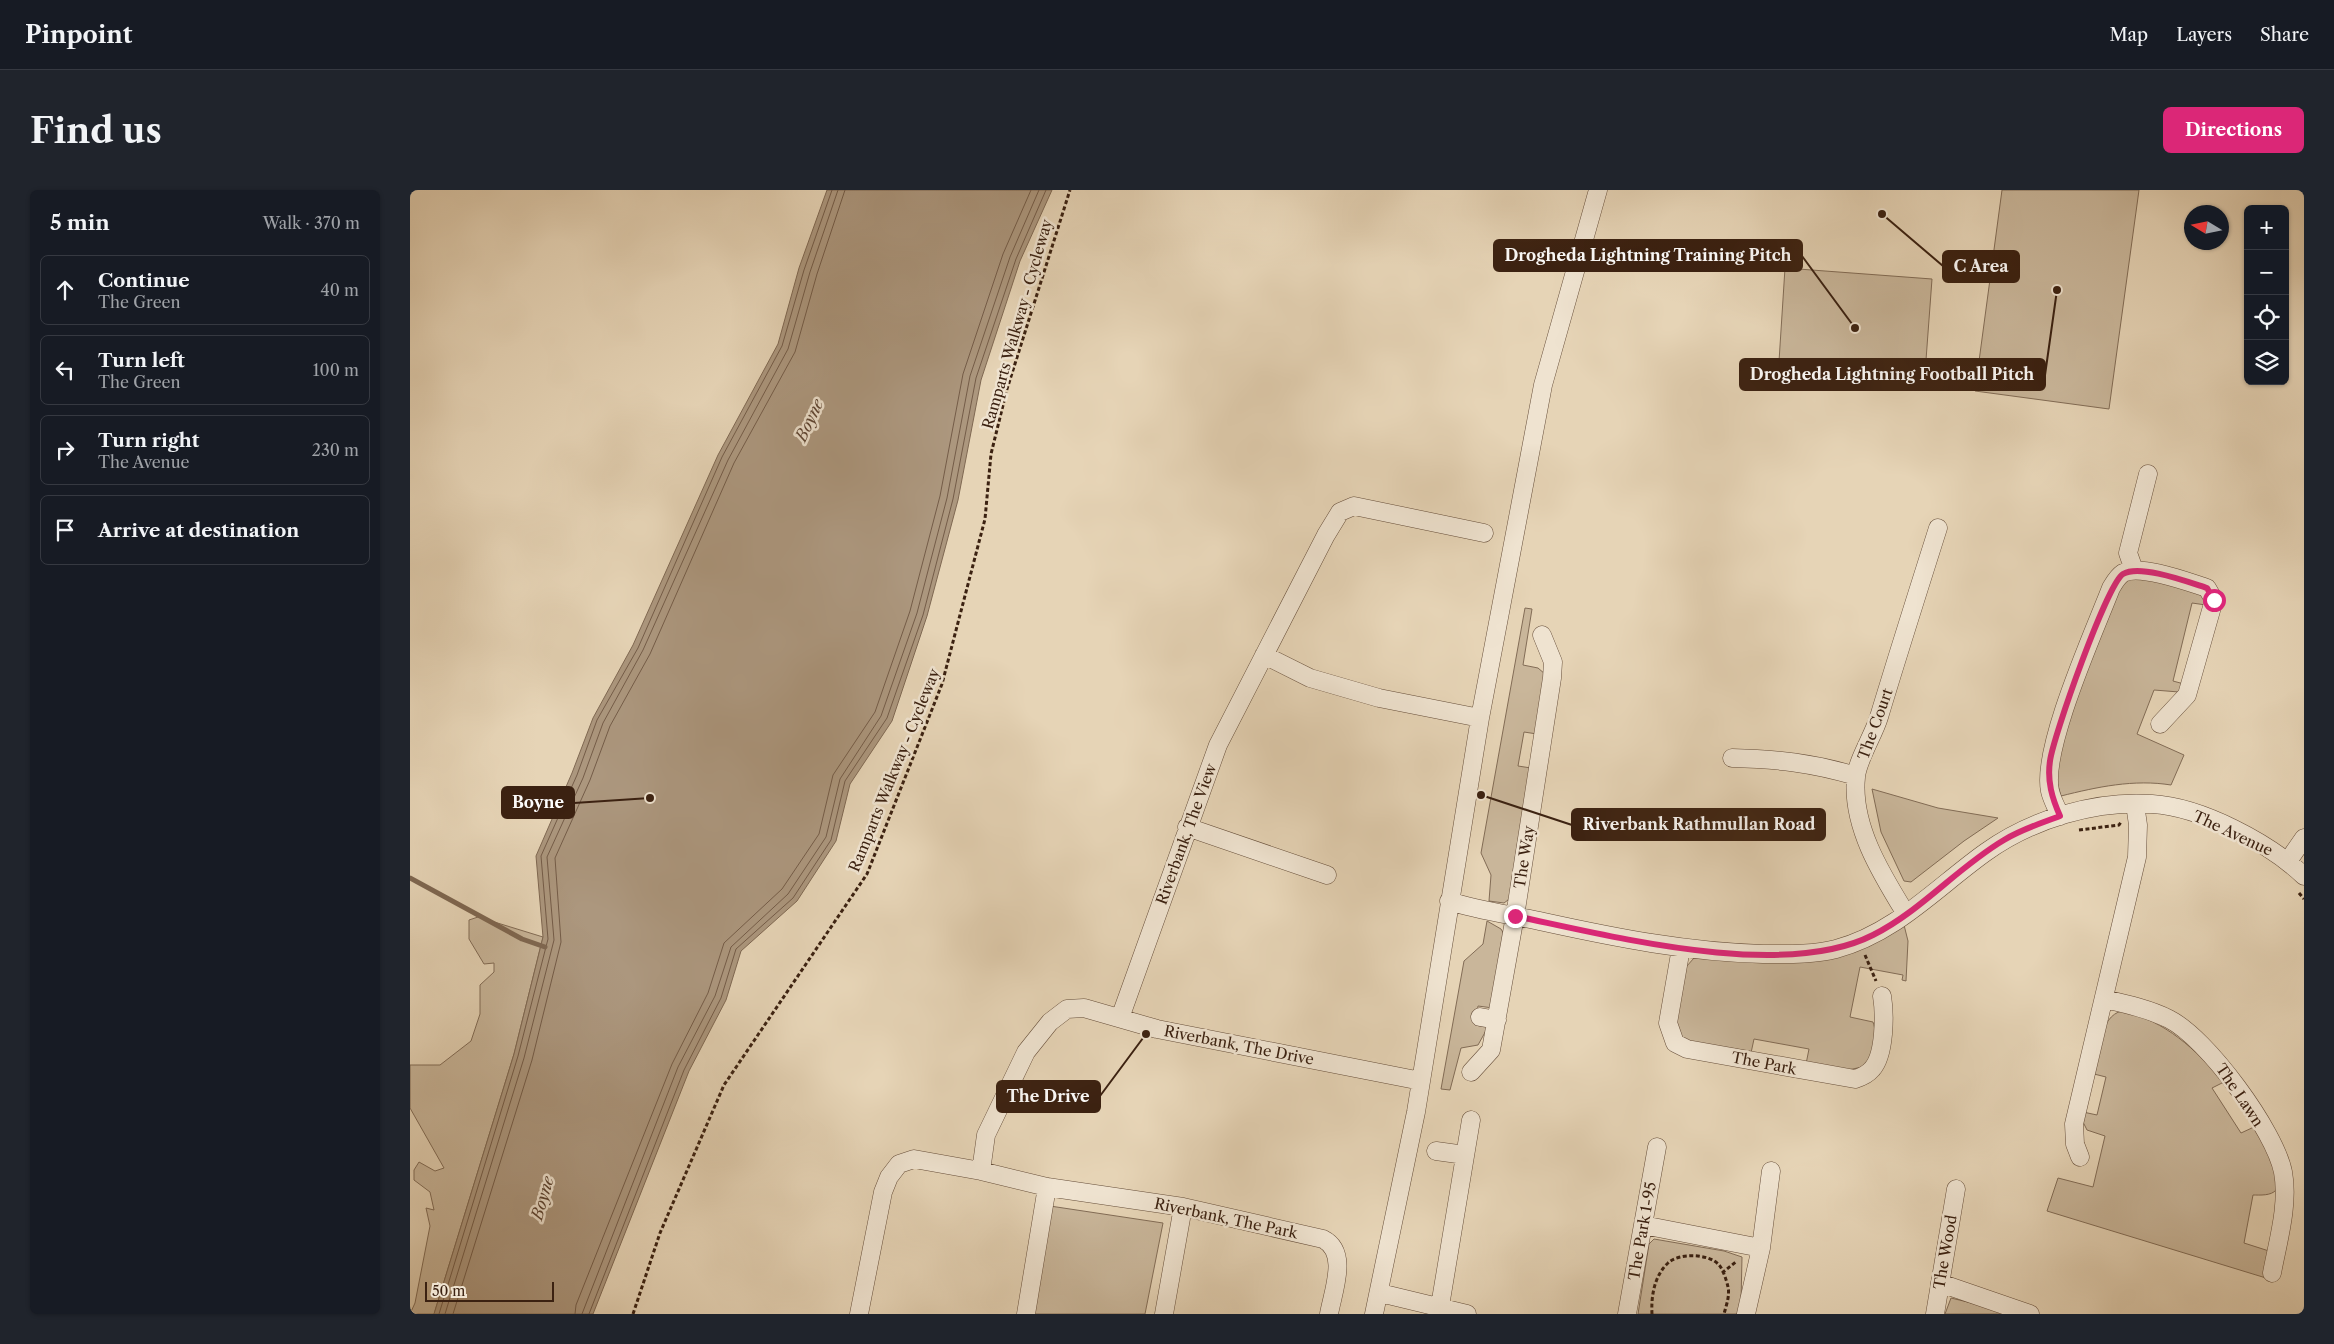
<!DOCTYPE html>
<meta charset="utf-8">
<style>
body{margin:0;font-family:"Libre Caslon Text",serif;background:#20242c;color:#f1f3f6}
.controls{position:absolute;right:15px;top:15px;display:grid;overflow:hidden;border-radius:8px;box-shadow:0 1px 4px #0004}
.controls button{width:45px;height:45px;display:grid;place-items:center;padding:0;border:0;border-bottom:1px solid #363941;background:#171b24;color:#f1f3f6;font:25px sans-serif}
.compass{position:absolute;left:1774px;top:15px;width:45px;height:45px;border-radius:50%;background:#171b24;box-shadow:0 1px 4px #0004;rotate:280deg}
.scale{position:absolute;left:15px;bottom:12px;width:129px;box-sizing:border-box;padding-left:5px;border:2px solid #3b2111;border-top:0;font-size:14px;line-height:18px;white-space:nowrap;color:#3b2111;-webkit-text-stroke:4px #efe3d0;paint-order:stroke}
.stop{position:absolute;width:15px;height:15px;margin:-11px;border:4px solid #db2777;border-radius:50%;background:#fff}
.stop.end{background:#db2777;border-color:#fff;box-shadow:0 1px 5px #0008}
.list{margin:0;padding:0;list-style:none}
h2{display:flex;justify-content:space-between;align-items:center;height:65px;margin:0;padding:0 20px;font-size:21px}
h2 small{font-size:16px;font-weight:400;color:#9ea1a6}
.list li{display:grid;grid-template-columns:32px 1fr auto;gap:15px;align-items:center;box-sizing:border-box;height:70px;margin:0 10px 10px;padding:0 10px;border:1px solid #363941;border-radius:8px}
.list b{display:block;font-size:19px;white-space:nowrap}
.list p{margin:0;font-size:16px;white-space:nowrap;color:#9ea1a6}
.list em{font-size:16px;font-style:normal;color:#9ea1a6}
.icon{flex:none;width:28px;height:28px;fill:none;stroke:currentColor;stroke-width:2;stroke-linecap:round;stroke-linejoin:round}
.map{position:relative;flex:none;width:1894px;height:1124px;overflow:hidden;border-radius:8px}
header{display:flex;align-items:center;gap:30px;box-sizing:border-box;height:70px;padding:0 25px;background:#171b24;border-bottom:1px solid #363941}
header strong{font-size:24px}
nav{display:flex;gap:28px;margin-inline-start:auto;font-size:18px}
.intro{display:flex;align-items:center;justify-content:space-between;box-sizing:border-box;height:120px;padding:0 30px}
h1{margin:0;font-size:35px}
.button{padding:12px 22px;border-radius:8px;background:#db2777;color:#fff;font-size:18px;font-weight:700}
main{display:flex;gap:30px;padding:0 30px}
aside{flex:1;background:#171b24;border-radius:8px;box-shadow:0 1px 4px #0004}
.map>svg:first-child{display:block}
</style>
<header>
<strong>Pinpoint</strong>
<nav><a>Map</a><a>Layers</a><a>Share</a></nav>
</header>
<div class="intro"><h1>Find us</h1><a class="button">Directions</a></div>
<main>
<aside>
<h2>5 min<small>Walk · 370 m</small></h2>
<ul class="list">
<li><svg class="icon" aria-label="ahead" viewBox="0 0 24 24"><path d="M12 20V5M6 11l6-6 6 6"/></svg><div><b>Continue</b><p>The Green</p></div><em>40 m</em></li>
<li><svg class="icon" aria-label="left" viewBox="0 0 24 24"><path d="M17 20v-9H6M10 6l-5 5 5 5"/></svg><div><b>Turn left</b><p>The Green</p></div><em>100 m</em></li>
<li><svg class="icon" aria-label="right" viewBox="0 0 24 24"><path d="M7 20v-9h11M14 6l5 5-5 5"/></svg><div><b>Turn right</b><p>The Avenue</p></div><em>230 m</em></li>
<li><svg class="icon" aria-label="arrive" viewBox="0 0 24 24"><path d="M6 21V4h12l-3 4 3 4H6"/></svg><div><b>Arrive at destination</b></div></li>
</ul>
</aside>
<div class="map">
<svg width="1894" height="1124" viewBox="0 0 1894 1124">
<rect width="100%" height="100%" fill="#e6d4b6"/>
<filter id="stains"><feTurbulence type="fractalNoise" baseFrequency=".004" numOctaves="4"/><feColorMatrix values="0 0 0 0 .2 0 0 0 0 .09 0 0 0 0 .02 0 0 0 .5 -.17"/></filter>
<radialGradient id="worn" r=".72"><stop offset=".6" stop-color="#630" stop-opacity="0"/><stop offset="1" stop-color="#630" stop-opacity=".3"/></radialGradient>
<path fill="#c9b69a" stroke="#826c56" d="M1592,0H1729L1699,219L1565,201Z
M1375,78L1522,89L1514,197L1368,187Z
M1728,387L1784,401C1791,404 1794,407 1796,415L1782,413L1763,491L1774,494L1769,502L1744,500L1727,544L1774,565L1761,595C1724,589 1687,597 1651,606L1646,588L1651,551L1705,404L1714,391Z
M1115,418L1122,419L1113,475L1128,478L1135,484L1127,544L1114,542L1108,576L1121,578L1101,704L1098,710L1094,713L1079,711L1081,685L1071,663Z
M1462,599L1528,618L1588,628L1554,651L1501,692L1494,691L1471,642Z
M68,727L133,747L104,864L24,1124H0L5,1113L20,1036L16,1018L24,1020L20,1002L4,990V980L9,972L25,981L34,978L0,918V875H30L61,851L70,824V795L84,782V773L74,774L59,749V730Z
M1077,731L1091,739L1095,746L1083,818L1068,816L1065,835L1078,837L1068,855L1051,858L1040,900L1031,899L1054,771L1073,754Z
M1494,735L1498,751L1496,791L1492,790L1493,785L1450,777L1440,827L1463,832C1468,847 1464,867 1452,877L1438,880L1396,874L1399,859L1344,849L1341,863L1273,850L1265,833L1276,777L1284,768L1359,772Z
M1712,821C1756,831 1785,859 1814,892L1802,898L1831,943L1844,937C1850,948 1875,987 1866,1000C1861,1006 1850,1005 1843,1005L1834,1053L1859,1061L1856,1088L1637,1021L1648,988L1683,997L1695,946L1677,940L1672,930L1673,922L1687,925L1696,887L1684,884C1689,864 1689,826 1712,821Z
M640,1016L753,1033L735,1124H623Z
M1244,1049L1314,1061L1332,1067L1331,1113L1327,1124H1228L1239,1054Z
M1541,1108L1603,1123L1606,1124H1535Z"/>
<path fill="#ac977e" stroke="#7f6852" d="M417,0H642L610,71L571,190L548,310L517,426L482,531L440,594L426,651L387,711L331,761L316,810L279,881L183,1124H24L104,864L133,747L126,666L162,583L183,528L223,455L308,265L368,154L389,78Z"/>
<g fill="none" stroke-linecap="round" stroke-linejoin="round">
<path stroke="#745c48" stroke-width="1" d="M29,1124L108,866L138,749L131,666L167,585L187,530L228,458L312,267L372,156L394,80L422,0
M35,1124L114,868L144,750L137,667L173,588L193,533L233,460L318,270L378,159L400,82L428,0
M43,1124L122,870L151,752L145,668L180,590L200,536L240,464L324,273L385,162L407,84L435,0
M165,1124L166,1115L262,874L298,803L314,753L372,699L409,644L423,585L465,522L500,421L530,306L553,184L593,64L621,0
M172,1124L268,877L305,806L321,757L378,704L416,647L430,589L471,526L507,423L537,308L560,186L600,67L629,0
M179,1124L274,880L311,808L326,759L383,708L421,650L435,591L477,528L513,425L543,309L566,188L606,69L636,0"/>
<path stroke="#7f6852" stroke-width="5" d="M0,688L112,749L135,757"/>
<defs>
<path id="street" d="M1724,380L1718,363L1738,284
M854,465L900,488L969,508L1070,528
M1322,568C1366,569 1403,573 1446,586
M1650,626C1647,618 1642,610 1640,601C1631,559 1684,442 1701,398C1704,393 1707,387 1713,383C1731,374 1778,392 1797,398L1804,410L1777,505L1750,534
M777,637L917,685
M1878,671L1894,648
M1039,711C1070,721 1103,725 1134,732C1207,748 1278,762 1353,764C1377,764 1402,765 1426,759C1486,743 1528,696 1576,662C1622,629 1686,610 1742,614C1792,617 1859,653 1894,686
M1496,724C1472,685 1441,636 1446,587C1447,571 1464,544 1469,527C1488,464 1508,401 1528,338
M1271,758L1258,833L1265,853L1277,859L1445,889C1452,887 1457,885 1462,879C1475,865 1475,824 1472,806
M1694,809C1716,814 1739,819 1759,829C1797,848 1865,941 1873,982C1879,1014 1868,1051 1862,1083
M1070,827L1087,830
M710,828L808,555L916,345L930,322L944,316L1074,343
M1061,882L1081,860L1105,726L1142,488L1143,472L1132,445
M1026,961L1055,965
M1670,967L1665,954L1664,934L1727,667L1728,635L1725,614
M571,981L576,945L616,862L640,832L657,819L674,818L747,839L1011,891
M1233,1035L1351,1058
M1530,1093L1620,1124
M970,1103L1057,1124
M1030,1116L1061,930
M449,1124L473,1002L479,987L489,974L504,969L571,981L637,997L773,1017L913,1049C939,1062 923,1101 919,1124
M616,1124L637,997
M754,1124L773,1017
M964,1124L1006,922L1070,528L1133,195L1188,0
M1217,1124L1247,957
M1336,1124L1351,1058L1361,981
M1525,1124L1546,999"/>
</defs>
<use href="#street" stroke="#664e3a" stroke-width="19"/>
<path stroke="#3b2111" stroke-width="3" stroke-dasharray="4 2.5" stroke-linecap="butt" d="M1669,640L1709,635L1711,632
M1889,703L1894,709
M1455,765L1466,791
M1312,1083L1327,1071
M223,1124L250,1043L314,895L457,684L532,494L575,329L581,264L597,199L660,0
M1242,1124C1241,1107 1244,1086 1258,1073C1268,1063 1299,1063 1309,1075C1313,1079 1317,1092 1318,1097C1320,1106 1316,1116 1314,1124"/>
<use href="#street" stroke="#efe3d0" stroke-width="18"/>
</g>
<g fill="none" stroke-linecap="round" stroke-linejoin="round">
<path stroke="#db2777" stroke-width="6" d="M1105,726C1201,746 1373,791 1463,745C1511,721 1548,677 1594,650C1612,639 1632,633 1650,626C1642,608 1637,591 1640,571C1643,547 1697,394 1713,384C1730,374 1778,392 1797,398L1804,410"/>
</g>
<g text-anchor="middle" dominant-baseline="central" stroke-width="5" stroke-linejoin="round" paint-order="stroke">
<g font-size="15" fill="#3b2111" stroke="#efe3d0">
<text transform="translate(607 134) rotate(-74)">Ramparts Walkway - Cycleway</text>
<text transform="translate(1465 534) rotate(-70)">The Court</text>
<text transform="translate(484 580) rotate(-68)">Ramparts Walkway - Cycleway</text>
<text transform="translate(1823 643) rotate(25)">The Avenue</text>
<text transform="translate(776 644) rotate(-70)">Riverbank, The View</text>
<text transform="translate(1114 667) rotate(-81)">The Way</text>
<text transform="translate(829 855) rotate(11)">Riverbank, The Drive</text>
<text transform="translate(1354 873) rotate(11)">The Park</text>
<text transform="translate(1830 905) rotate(56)">The Lawn</text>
<text transform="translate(816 1028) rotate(12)">Riverbank, The Park</text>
<text transform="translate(1232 1041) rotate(-80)">The Park 1-95</text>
<text transform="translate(1535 1062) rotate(-80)">The Wood</text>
</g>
<g font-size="16" font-style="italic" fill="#5d4432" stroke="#efe3d0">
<text transform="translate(399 230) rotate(-65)">Boyne</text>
<text transform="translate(132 1008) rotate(-74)">Boyne</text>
</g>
</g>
<path fill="none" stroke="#3b2111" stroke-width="2" d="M1445 138L1392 66M1472 24L1533 76M1647 100L1635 185M240 608L164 613M1071 605L1162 635M736 844L690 906"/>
<g fill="#3b2111" stroke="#efe3d0" stroke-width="2">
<circle cx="1445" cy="138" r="5"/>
<circle cx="1472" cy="24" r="5"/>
<circle cx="1647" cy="100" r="5"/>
<circle cx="240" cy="608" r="5"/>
<circle cx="1071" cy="605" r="5"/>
<circle cx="736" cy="844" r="5"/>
</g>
<g fill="#3b2111" stroke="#3b2111" stroke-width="2">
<rect x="1084" y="50" width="308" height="31" rx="5"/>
<rect x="1533" y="61" width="76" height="31" rx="5"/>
<rect x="1330" y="169" width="305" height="31" rx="5"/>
<rect x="92" y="597" width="72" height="31" rx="5"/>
<rect x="1162" y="619" width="253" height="31" rx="5"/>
<rect x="587" y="891" width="103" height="31" rx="5"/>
</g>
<g font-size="16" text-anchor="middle" font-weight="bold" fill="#fff">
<text x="1238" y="71">Drogheda Lightning Training Pitch</text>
<text x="1571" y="82">C Area</text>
<text x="1482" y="190">Drogheda Lightning Football Pitch</text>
<text x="128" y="618">Boyne</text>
<text x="1289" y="640">Riverbank Rathmullan Road</text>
<text x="638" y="912">The Drive</text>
</g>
<rect width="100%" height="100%" filter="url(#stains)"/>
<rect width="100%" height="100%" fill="url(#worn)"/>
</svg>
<div class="controls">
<button>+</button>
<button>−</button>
<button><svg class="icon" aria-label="locate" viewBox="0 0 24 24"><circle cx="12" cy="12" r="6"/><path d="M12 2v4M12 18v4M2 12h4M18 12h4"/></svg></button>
<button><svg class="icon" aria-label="layers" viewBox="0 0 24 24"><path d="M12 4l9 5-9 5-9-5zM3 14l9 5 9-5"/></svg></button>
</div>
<svg class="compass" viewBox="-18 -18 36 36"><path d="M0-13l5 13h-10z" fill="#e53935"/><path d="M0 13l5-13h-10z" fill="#9ea1a6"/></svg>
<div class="scale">50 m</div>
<div class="stop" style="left:1804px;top:410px"></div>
<div class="stop end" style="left:1105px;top:726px"></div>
</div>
</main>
